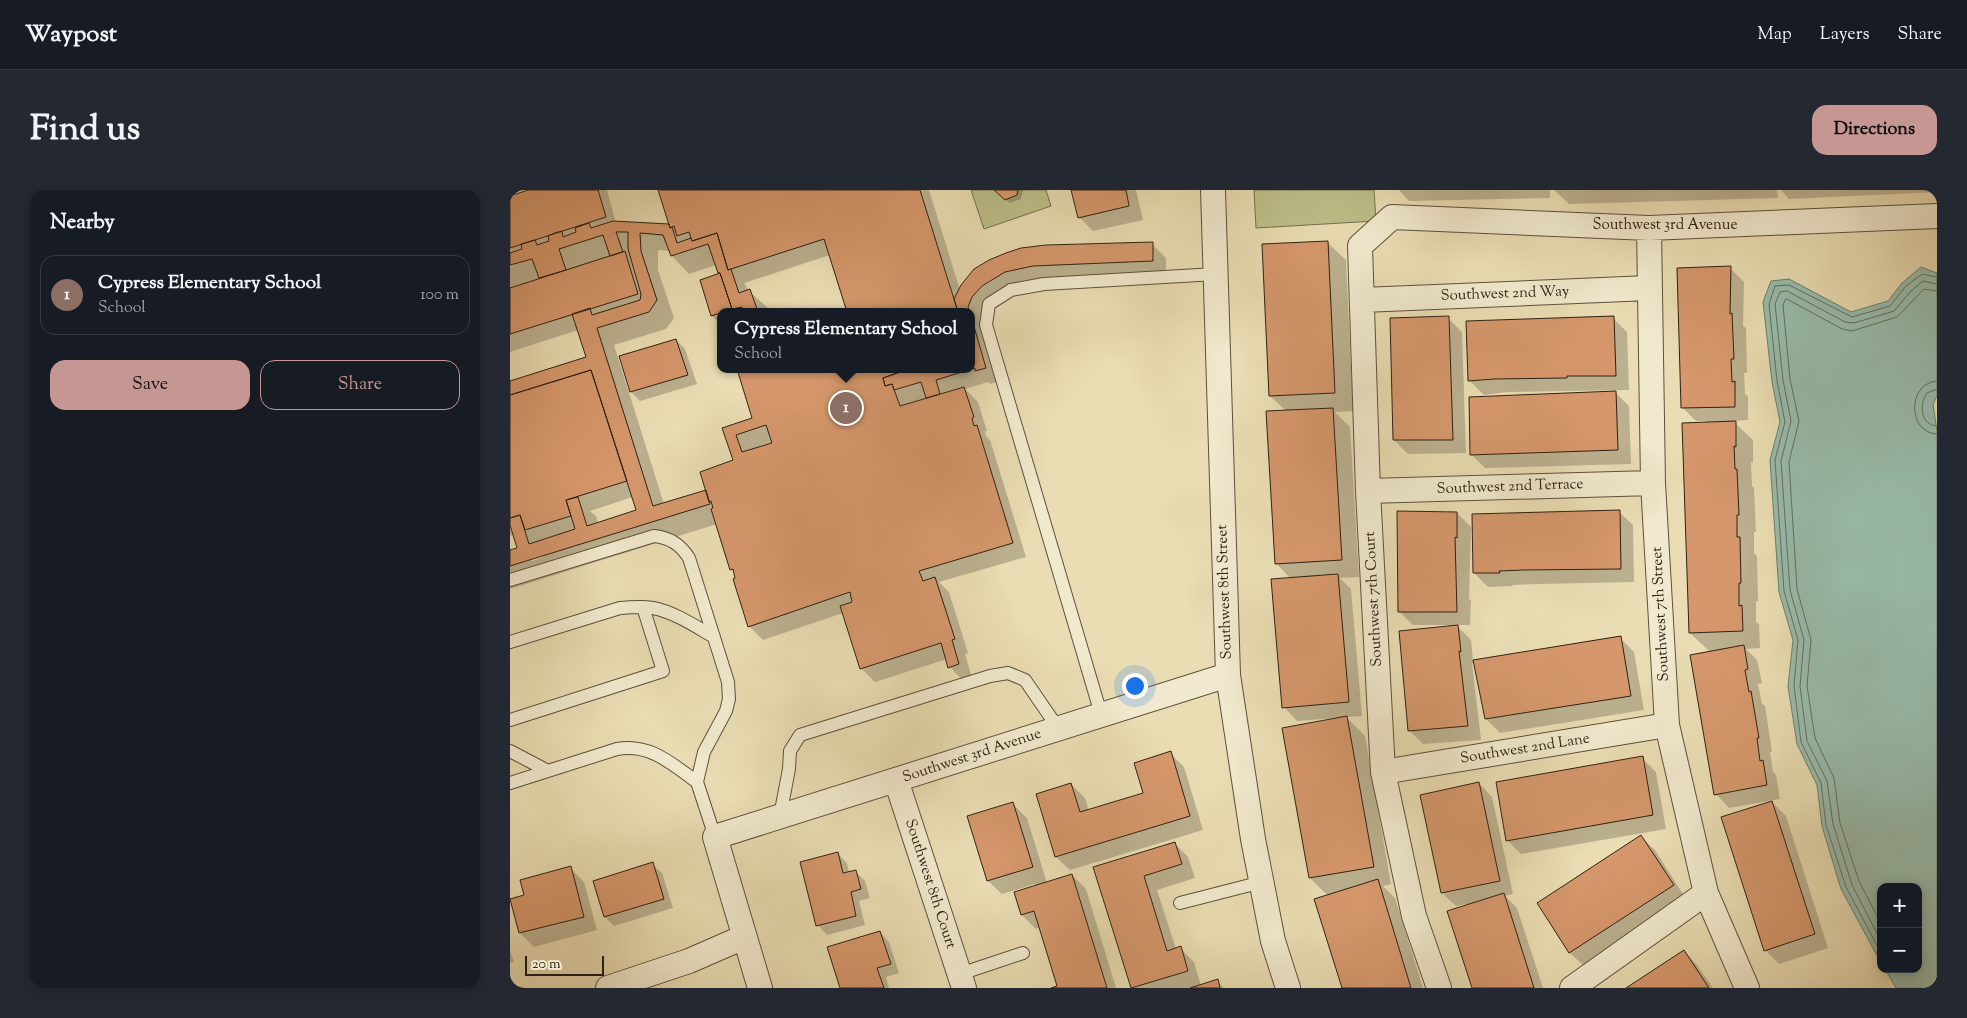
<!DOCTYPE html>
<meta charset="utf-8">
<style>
body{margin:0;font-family:"Sorts Mill Goudy",serif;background:#242831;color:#f1f3f6}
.controls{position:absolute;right:15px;bottom:15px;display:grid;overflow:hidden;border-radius:10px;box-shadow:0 2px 12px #0003}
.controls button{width:45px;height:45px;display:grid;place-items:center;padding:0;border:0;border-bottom:1px solid #363941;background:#171b24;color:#f1f3f6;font:25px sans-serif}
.scale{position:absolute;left:15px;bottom:12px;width:79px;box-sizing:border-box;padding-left:5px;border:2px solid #2f2113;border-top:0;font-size:14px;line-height:18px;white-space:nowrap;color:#2f2113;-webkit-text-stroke:4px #f1e9ce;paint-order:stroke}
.you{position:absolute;left:624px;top:495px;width:18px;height:18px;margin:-12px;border:4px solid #fff;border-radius:50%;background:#1a73e8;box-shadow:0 0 0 8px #1a73e833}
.badge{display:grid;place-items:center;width:32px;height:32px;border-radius:50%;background:#c59692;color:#fff;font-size:16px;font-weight:700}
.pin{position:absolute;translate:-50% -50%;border:2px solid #fff;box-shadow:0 1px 5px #0006}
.popup{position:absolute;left:207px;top:118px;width:258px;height:65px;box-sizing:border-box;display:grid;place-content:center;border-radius:10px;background:#171b24;filter:drop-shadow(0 1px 4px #0005);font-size:16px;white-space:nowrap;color:#9ea1a6}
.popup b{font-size:19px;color:#f1f3f6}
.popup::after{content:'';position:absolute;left:50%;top:100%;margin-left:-10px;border:10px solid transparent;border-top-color:#171b24}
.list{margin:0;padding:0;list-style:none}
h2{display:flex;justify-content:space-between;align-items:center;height:65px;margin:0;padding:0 20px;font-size:21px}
h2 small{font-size:16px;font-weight:400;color:#9ea1a6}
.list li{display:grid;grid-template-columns:32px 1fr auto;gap:15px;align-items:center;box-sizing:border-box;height:80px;margin:0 10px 10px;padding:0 10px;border:1px solid #363941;border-radius:15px}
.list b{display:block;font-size:19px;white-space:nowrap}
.list p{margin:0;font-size:16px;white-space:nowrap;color:#9ea1a6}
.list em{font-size:16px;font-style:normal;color:#9ea1a6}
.actions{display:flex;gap:10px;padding:15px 20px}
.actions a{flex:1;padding:11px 0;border:1px solid #c59692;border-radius:15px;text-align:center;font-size:18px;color:#c59692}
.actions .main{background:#c59692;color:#111}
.map{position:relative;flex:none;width:1427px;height:798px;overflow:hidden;border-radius:15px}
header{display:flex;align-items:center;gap:30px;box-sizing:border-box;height:70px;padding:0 25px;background:#171b24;border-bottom:1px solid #363941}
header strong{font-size:24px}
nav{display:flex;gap:28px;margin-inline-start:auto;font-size:18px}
.intro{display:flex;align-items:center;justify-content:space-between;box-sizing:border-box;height:120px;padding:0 30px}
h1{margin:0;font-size:35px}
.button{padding:12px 22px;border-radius:15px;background:#c59692;color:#111;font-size:18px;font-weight:700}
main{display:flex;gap:30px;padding:0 30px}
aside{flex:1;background:#171b24;border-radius:15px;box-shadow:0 2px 12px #0003}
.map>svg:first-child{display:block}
</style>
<header>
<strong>Waypost</strong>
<nav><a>Map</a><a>Layers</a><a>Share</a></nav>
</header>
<div class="intro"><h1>Find us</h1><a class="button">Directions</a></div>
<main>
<aside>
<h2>Nearby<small></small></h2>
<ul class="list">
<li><span class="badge" style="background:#8d6e63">1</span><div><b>Cypress Elementary School</b><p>School</p></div><em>100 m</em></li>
</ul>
<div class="actions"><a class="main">Save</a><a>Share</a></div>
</aside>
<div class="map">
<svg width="1427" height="798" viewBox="0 0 1427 798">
<rect width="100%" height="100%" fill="#eaddb3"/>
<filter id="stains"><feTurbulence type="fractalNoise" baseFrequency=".004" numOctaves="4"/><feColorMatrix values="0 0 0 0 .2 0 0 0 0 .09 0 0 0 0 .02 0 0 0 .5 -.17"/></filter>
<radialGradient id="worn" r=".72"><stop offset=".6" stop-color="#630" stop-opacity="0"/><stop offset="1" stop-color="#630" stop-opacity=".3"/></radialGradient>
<path fill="#bcbf89" stroke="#76704e" d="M461,0H536L541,16L474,39Z
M744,0H864L866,31L746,38Z"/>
<path fill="#98bcac" stroke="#6e7e6f" d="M1411,77L1427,83V206L1423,214L1427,241V798H1386L1375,779H1408V697H1371V773L1331,699L1312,636L1307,595L1287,554L1278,496L1283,450L1269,402L1260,270L1270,232L1262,192L1253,112L1261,91L1279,89L1341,122L1378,111L1392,93Z"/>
<path fill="#0003" fill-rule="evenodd" d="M22,0H97L106,33L158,35L162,39L150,0H419L450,100L465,80L642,54L656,68V84L523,91L476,121L489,191L480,194L478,192L455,199L468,212L477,241H475L476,246L480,250L516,367L429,392L439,402L458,463L455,464L462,488L453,491L440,477L437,469L365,492L351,478L333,423L253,450L239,436L226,384L221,380L207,334L0,399V361L8,359L4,345L0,346V192L77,168L68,140L0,162V7ZM148,60L160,61L162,66L179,84L206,75L210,84L202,126L211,135V122H259L258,118L239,101L234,93L320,65L338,122H461V179H229L244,229L214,239L224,271L197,301L154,314L104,155L156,139L164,128L148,80ZM123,307L127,321L88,334L86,326L80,321ZM31,365L33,367L22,371V368Z
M485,0H513L511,9L500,13Z
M562,0H626L633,30L583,41L569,27Z
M889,0H1040V8L899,11Z
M1044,0H1267L1268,8L1059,14Z
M1271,0H1427V2L1279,9Z
M818,53L836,70L843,221L825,222L840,237L849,387L830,388L841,399L852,526L836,527L855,546L881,694L873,696L885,708L913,798H833L818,706L800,688L826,528L787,531L774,517L781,389L766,373L776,221L760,206L753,55Z
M1220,78L1234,92L1233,136L1236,138L1237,183H1234L1235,204L1238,206V230L1223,231L1243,250V273L1241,272L1242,296L1244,298L1246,342H1244V363L1247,366L1248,411H1246V432L1249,434L1250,458L1236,459L1247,470L1252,493L1248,494L1252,514L1255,516L1262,562H1260L1263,582L1266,585L1270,609L1219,618L1206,604L1200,462L1180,443L1196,231H1186L1172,217Z
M938,128L952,142L956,263L898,264L884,250Z
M1103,128L1117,142L1119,200L998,202L974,205L960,191Z
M166,150L175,159L187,194L130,211L118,199Z
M1105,202L1119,216L1121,274L975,278L961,264Z
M1109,322L1123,335L1124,392L1028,394L1002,395L1003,396L978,397L964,383Z
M947,323L961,337L959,409L961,410L960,435H946L961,450L963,471L1110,448L1124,462L1134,520L990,543L976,529L966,475L962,473L971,550L913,554L899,540L939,435H903L889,421Z
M660,563L674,577L693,640L560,680L546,667L561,594L575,608L579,621L635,604Z
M1132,568L1146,582L1156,639L1011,664L997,650Z
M969,593L982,607L1003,704L995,706L1007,718L1033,798H963L956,714L946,716L932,703Z
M1262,612L1276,626L1318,758L1269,774L1255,760Z
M503,614L517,628L537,693L562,685L576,699L606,798H546L549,797L530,737L526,739L512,725L506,703L526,697L525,694L492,704L478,691Z
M1131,647L1145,660L1176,709L1074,776L1060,763L1029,714Z
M664,653L678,667L685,688L647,700L666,759L670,758L684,772L691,796L707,791L714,798H622L585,678Z
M327,663L337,673L339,683L346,682L355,691L360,708L349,711L355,735L317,745L308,735Z
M142,674L152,683L163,718L104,736L95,727Z
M60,678L74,692L87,740L24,757L10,743L2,710L16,706Z
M370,742L379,752L389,783L376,787L379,798H331Z
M0,760L4,772L0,773Z
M1174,761L1187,775L1203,798H1118Z"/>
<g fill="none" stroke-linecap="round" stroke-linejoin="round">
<path stroke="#646e60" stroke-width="1" d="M1427,191C1397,193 1397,243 1427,244
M1427,199L1417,203C1409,214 1410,235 1427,236
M1371,734L1349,691L1330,633L1324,588L1305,548L1297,496L1301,450L1287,399L1279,272L1289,231L1280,189L1273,115L1275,110L1277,109L1332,139L1342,141L1387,127L1414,99L1427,101
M1371,751L1342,695L1323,634L1317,591L1297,551L1290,496L1294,450L1280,400L1271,271L1281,231L1273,190L1265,114L1270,102L1277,101L1335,132L1344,133L1384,121L1401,101L1413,91L1427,94
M1371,763L1336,697L1316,635L1311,593L1291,552L1284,496L1288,450L1274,401L1265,270L1275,232L1267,191L1259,114L1265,96L1279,95L1342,127L1380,116L1396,96L1412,84L1427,87"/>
</g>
<path fill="#d5976b" stroke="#2f2113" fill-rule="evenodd" d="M18,0H88L96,27L0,58V6Z
M148,0H410L448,122H337L314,49L218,80L207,43L182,51L179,42L167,46L164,36L160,38Z
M484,0H508L507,5L495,10Z
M561,0H616L619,16L568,28Z
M103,31L159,34L160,38L162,37L167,53L181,48L182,51L207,43L218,80L221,79L229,103L240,99L248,122H233L232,117L222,119L210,83H208L198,54L161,66L153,45L130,43L131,61L147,110L139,122L87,138L143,316L196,300L200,314L0,376V360L7,358L0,335V328L10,325L19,354L65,339L56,310L68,307L77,336L126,320L81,180L0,205V191L76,167L62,124L80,118L82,125L130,110L131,104L118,59V42H106L113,62L100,66L93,45L49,59L56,80L29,88L22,69L0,75V63L12,59L11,54L25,50L27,55L39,51L38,46L45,43L52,41L53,47L66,42L65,38L79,33L81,38Z
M818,51L825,203L759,206L752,54Z
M643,52V71L523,76L495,82L472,96L462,107L458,117L460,122H448L444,109L451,95L464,79L479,70L496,63L511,58L536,55Z
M115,61L128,104L0,144V98Z
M1221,76L1220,124L1222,123L1224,169H1221L1222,192L1225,191V217L1171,218L1167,78Z
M210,83L222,119L201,126L190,90Z
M461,126L476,178L465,181V178L426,190L430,204L416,208L411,192L384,200L382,194L375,196L373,188L393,181L394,179H461Z
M939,126L943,250H883L880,128Z
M1104,126L1106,186H1057V188L984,189L958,191L956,131Z
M166,149L178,185L120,202L109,166Z
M227,179H393V181L373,188L375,196L382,194L390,216L454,197L464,227L462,228L464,236L467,235L503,353L409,381L413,391L425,387L445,449L442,450L449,474L438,478L431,453L350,479L330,416L342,412L340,402L238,437L223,389L225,388L223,379L220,380L201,319L203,318L201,311L199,312L190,282L223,270L212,238L242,228ZM256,235L262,253L232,262L226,245Z
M81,180L117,291L56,310L61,326L15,340L10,325L0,328V205Z
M1106,201L1108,260L960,265L959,207Z
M823,218L832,370L765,374L756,221Z
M1226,231V257L1224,256L1225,279H1227L1229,325H1227V347H1230L1231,393H1229V416L1232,415L1233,441L1179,443L1172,233Z
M1110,320L1111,379L1013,380L989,381L990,383H963L962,324Z
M887,321L947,322V348L945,347L947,422H888Z
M828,384L839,512L772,518L761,389Z
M948,435L951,462L949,461L958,536L898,541L889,441Z
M1111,446L1121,506L975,529L963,470Z
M1234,455L1238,479L1235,480L1239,502L1241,501L1249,548H1247L1250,571L1253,570L1257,595L1204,605L1180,465Z
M837,526L864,677L799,688L772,538Z
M661,561L680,626L545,667L526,604L561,593L570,622L633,603L624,573Z
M1133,566L1143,625L996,651L986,592Z
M969,592L990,691L931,703L910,605Z
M1262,611L1305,744L1254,761L1211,627Z
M503,612L523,677L477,691L457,626Z
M1131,645L1164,695L1059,763L1027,713Z
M665,652L672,674L634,686L657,761L671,756L678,781L621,798L583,677Z
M328,662L333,683L346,680L351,699L341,702L346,726L306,736L290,672Z
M143,672L154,709L94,727L83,691Z
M61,676L74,727L9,743L0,709L14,705L10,690Z
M562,684L597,798H541L547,796L524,721L511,725L504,702Z
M868,689L901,798H832L804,709Z
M994,703L1024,798H962L937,721Z
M370,741L381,774L367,778L374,798H330L317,757Z
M1174,760L1199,798H1116Z
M708,789L710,798H680Z"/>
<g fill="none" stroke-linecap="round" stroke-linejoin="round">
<defs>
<path id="service" d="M0,390L144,346C160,348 170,354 179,368L218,492L219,509L216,521L194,562L187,592L205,647
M0,452L110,418C121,417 132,416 143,418C164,422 185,436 204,447
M591,524L476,135L479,114L501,100L534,94L706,84
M0,530L153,481L133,417
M0,561L38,581
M0,593L107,559C140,553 162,574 187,592
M270,626L279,579L280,561L290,545L480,486L498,483L515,490L548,538
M670,713L752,692
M450,784L513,763"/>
<path id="minor" d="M703,0L718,485L743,649L763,751L778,798
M1139,38L1143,293L1157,535L1196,703L1237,798
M852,110L1139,98
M858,301L1143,293
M873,582L1157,535
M386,590L454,798
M98,798L179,771L234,747
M250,798L205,647L718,485
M929,798L904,726L873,582L858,301L850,56L882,27L1139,38L1427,26
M1062,798L1196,703"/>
</defs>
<use href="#service" stroke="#5e503b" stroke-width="14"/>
<use href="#minor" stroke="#5e503b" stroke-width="26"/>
<use href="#service" stroke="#f1e9ce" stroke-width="12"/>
<use href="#minor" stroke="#f1e9ce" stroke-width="24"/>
</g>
<g text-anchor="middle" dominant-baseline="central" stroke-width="4" stroke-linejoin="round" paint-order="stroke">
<g font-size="15" fill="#2f2113" stroke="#f1e9ce">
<text x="1155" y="35">Southwest 3rd Avenue</text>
<text transform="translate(995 104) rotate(-2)">Southwest 2nd Way</text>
<text transform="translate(1000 297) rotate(-2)">Southwest 2nd Terrace</text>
<text transform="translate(715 402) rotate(-92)">Southwest 8th Street</text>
<text transform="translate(864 409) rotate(-93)">Southwest 7th Court</text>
<text transform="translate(1151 424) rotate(-93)">Southwest 7th Street</text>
<text transform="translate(1015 559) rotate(-9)">Southwest 2nd Lane</text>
<text transform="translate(462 566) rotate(-18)">Southwest 3rd Avenue</text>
<text transform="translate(420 694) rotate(72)">Southwest 8th Court</text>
</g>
</g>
<rect width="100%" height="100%" filter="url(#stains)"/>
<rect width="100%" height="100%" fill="url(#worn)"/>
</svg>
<div class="controls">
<button>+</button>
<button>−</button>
</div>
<div class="scale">20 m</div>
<div class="you"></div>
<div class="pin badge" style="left:336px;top:218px;background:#8d6e63">1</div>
<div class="popup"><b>Cypress Elementary School</b>School</div>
</div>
</main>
